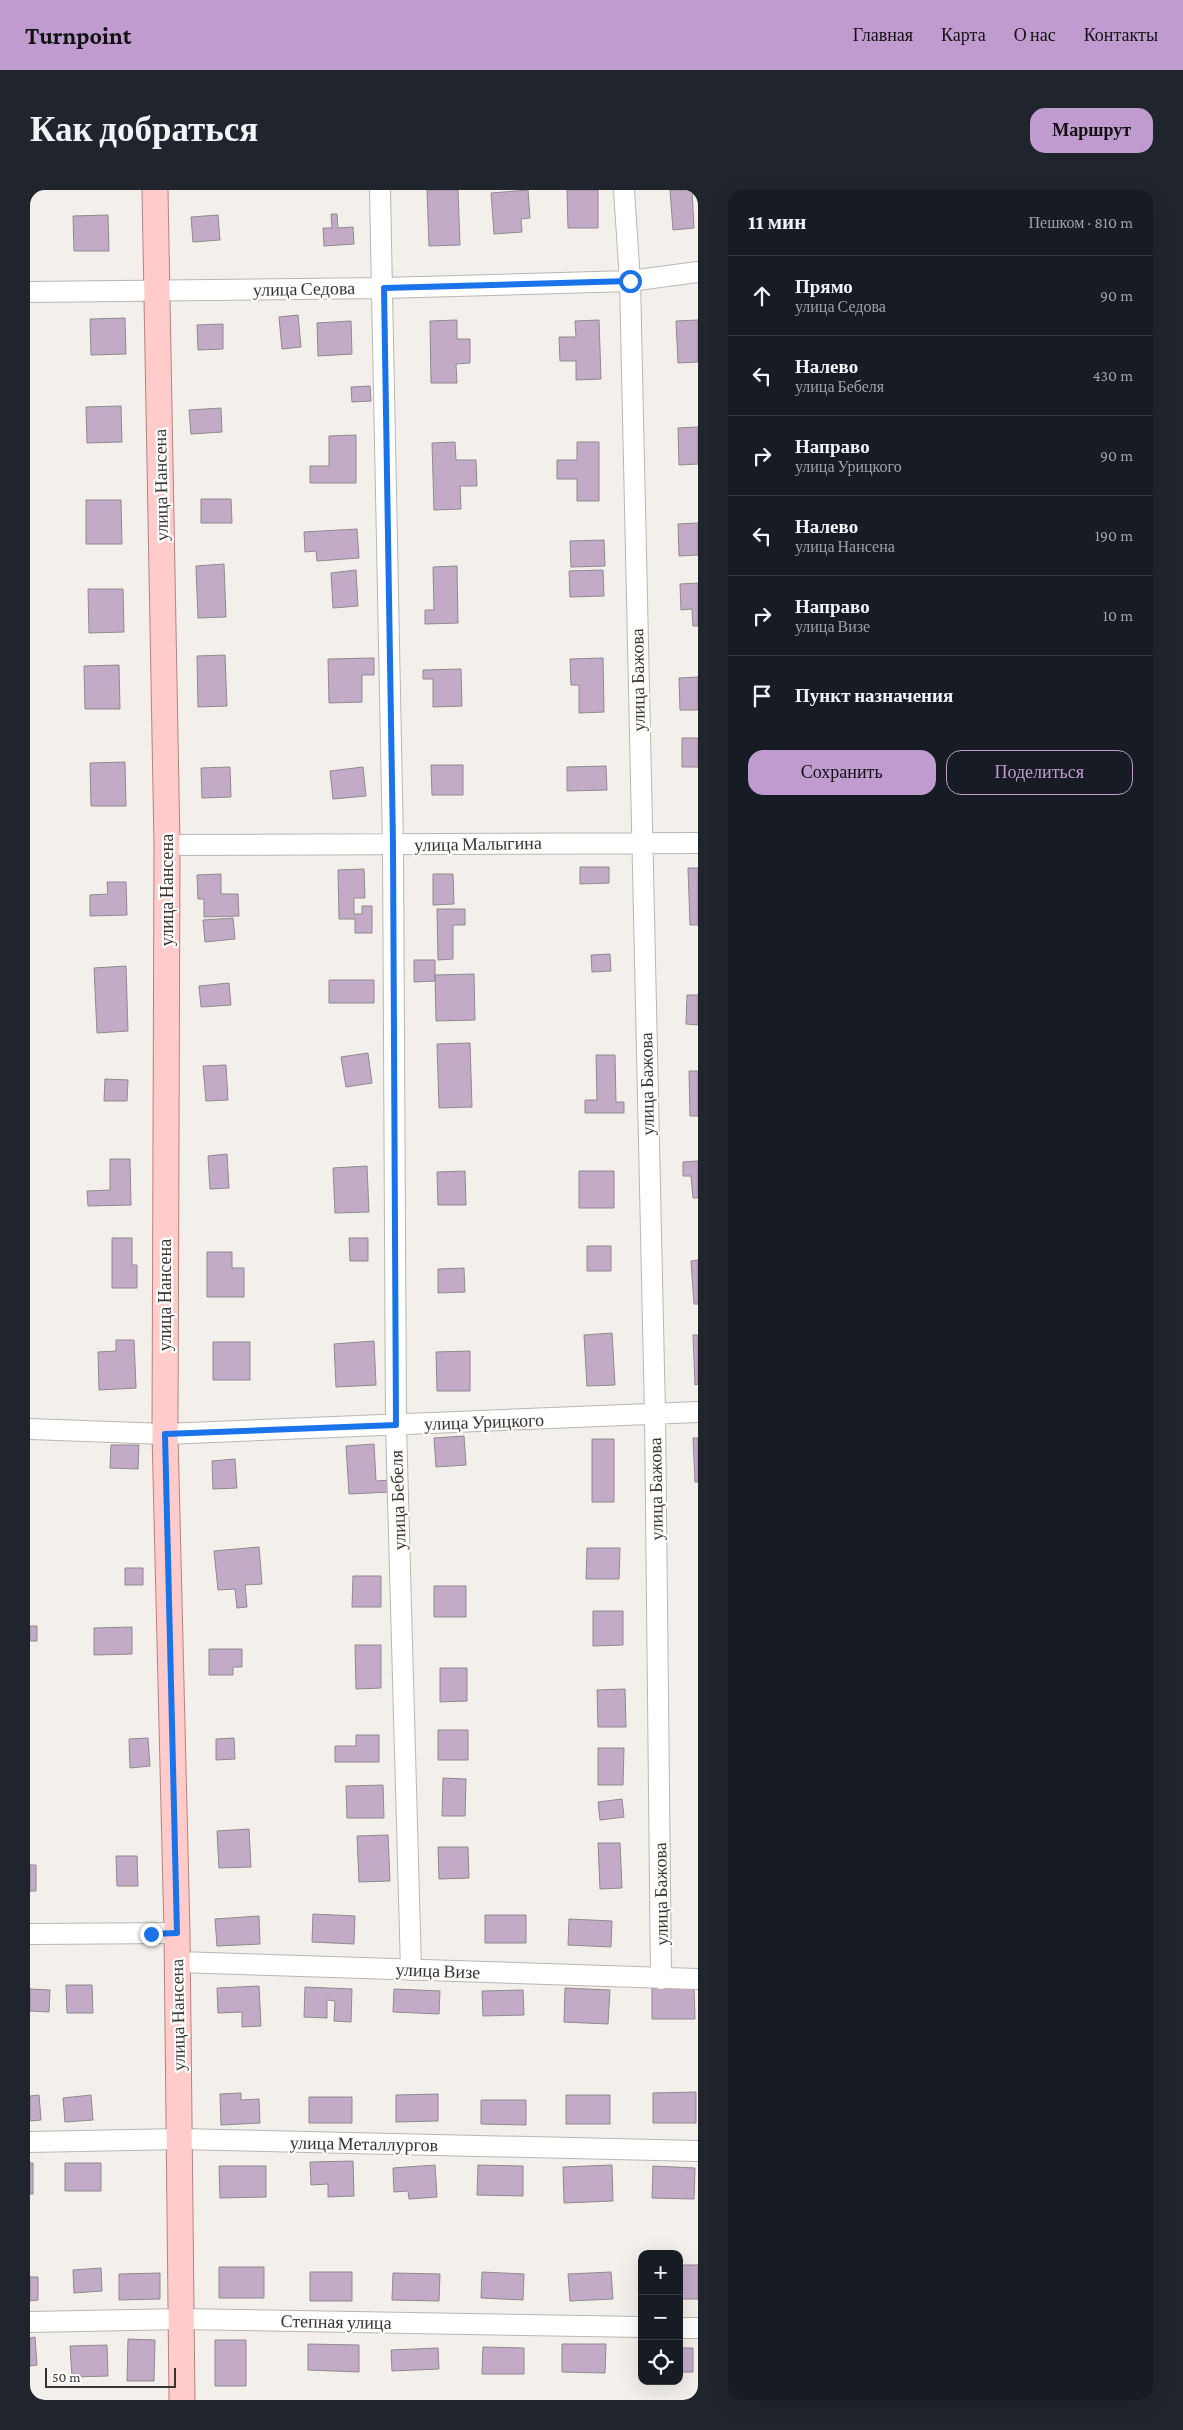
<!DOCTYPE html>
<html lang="ru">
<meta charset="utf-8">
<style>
body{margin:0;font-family:"Crimson Pro",serif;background:#20242c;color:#f1f3f6}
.controls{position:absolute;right:15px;bottom:15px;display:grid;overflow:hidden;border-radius:10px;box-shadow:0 5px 20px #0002}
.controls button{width:45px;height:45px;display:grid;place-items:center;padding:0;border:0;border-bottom:1px solid #363941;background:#171b24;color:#f1f3f6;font:25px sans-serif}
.scale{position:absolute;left:15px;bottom:12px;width:131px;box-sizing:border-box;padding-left:5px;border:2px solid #363433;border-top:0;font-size:14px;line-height:18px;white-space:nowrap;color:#363433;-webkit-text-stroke:4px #fffefc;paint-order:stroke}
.stop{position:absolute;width:15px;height:15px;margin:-11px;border:4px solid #1a73e8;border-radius:50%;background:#fff}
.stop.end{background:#1a73e8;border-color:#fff;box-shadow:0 1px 5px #0008}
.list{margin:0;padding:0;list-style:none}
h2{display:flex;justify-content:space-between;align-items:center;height:65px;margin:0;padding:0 20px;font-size:21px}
h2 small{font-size:16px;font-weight:400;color:#9ea1a6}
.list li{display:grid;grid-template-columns:32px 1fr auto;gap:15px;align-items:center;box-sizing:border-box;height:80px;padding:0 20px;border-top:1px solid #363941}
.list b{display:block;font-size:19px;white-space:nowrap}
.list p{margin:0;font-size:16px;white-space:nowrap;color:#9ea1a6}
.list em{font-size:16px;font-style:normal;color:#9ea1a6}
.actions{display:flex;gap:10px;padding:15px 20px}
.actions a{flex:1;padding:11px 0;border:1px solid #bf9bcf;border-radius:15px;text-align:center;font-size:18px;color:#bf9bcf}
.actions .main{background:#bf9bcf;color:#111}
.icon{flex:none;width:28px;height:28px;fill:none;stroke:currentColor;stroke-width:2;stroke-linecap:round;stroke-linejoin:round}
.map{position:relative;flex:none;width:668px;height:2210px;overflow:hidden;border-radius:15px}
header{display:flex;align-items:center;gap:30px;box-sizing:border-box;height:70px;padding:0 25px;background:#bf9bcf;color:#111}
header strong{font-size:24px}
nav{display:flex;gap:28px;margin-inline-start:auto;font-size:18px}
.intro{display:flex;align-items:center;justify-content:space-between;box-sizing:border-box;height:120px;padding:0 30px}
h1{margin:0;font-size:35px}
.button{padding:12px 22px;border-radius:15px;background:#bf9bcf;color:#111;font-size:18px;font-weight:700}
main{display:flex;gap:30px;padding:0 30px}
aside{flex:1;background:#171b24;border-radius:15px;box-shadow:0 5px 20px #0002}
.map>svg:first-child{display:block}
</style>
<header>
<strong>Turnpoint</strong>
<nav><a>Главная</a><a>Карта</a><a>О нас</a><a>Контакты</a></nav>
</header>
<div class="intro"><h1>Как добраться</h1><a class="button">Маршрут</a></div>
<main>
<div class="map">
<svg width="668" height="2210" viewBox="0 0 668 2210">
<rect width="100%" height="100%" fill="#f3f0eb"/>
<path fill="#c3abc7" stroke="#8e8a8e" d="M397,0H428L430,55L399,56Z
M498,0L500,28L491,29L492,42L464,44L461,3Z
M537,0H568V38H538Z
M640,0H662L664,38L643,40Z
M301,24H307L308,38L323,37L324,54L294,56L293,38H302Z
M78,25L79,61H44L43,26Z
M188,25L190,50L163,52L161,27Z
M268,125L271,157L252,159L249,127Z
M95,128L96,164L61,165L60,129Z
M427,130V149H440V173L426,174L427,193H401L400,131Z
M569,130L571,189L546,190V171H530L529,147H546L545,131Z
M668,130V172L648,173L646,131Z
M321,131L322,164L288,166L287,133Z
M193,134V159L168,160L167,135Z
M340,196L341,211L322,212L321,197Z
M91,216L92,252L57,253L56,217Z
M191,218L192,242L161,244L159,220Z
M668,237V274L649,275L648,238Z
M326,245V293H280V276H299V246Z
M425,252L426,270H446L447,296H430L431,319L404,320L402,253Z
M547,252H569V311H547V289H527V270H547Z
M171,309H201L202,333H171Z
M56,310H91L92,354H56Z
M668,333V365L649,366L648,334Z
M327,339L329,368L287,371L286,361L275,362L274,342Z
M574,350L575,376L541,377L540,351Z
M194,374L196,427L168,428L166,376Z
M427,376L428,433L395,434V420H404L403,377Z
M326,380L328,416L303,418L301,383Z
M573,380L574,406L540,407L539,381Z
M668,393V436H663L662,419L651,420L650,394Z
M58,399H93L94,442L59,443Z
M195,465L197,516L168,517L167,466Z
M344,468V485H332V512L299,513L298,469Z
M573,468L574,522L549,523V495H541L540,469Z
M89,475L90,519H55L54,476Z
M431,479L432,516L403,517V489H393V480Z
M668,487V520H650L649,488Z
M652,548H668V577H652Z
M95,572L96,616H61L60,573Z
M401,575H433V605H402Z
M576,576L577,600L537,601V577Z
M200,577L201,607L172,608L171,578Z
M333,577L336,606L303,609L300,581Z
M550,677H579V693L550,694Z
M658,678H668V735H660Z
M334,679L335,708H324V724H332V716H342V743H325V729H309L308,680Z
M191,684V704H208L209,726L174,727V709H168L167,685Z
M403,684H423L424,714L403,715Z
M77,692H96L97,725L60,726V705L78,704Z
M407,719H435V735H423V769L408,770Z
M203,728L205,749L175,752L173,730Z
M580,764L581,781L562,782L561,765Z
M384,770H405V791L384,792Z
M96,776L98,841L67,843L64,778Z
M444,784L445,830L406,831L405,785Z
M299,790H344V813H299Z
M199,793L201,815L171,817L169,796Z
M657,805H668V835L656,834Z
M440,853L442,917L409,918L407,854Z
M338,863L342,893L316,897L311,867Z
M566,865H585L586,912H594V923H555V910H567Z
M196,875L198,910L176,911L173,876Z
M659,881H668V926H660Z
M75,889L98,890L97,911H74Z
M197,964L199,998L180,999L178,966Z
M80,969H100L101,1015L58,1016L57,1001L80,1000Z
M668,971V1008H663L661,986H653V972Z
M337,976L339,1022L305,1023L303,978Z
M435,981L436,1015H408L407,982Z
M549,981H584V1018H549Z
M82,1048H102V1075H107V1098H82Z
M319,1048H338V1071H320Z
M557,1056H581V1081H557Z
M177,1062H202V1078H214V1107H177Z
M668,1070V1114H664L661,1071Z
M434,1078L435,1102L408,1103V1079Z
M582,1143L585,1195L557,1196L554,1145Z
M663,1145H668V1194L665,1195Z
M86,1150H104L106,1198L69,1200L68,1162L86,1161Z
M344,1151L346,1195L306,1197L304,1154Z
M183,1152H220V1190H183Z
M440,1161V1201H407L406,1162Z
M434,1246L436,1275L406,1277L404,1248Z
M663,1248H668V1292H665Z
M562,1249H584V1312H562Z
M344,1254L346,1291L361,1290V1302L319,1304L316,1256Z
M81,1255H109L108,1279L80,1278Z
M205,1269L207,1298L183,1299L182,1271Z
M229,1357L232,1394L215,1395L217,1417L207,1418L205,1399L188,1400L184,1361Z
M557,1358H590L589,1389H556Z
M95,1378H113V1395H95Z
M323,1386H351V1417H322Z
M404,1396H436V1427H404Z
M563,1421H593V1455L563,1456Z
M0,1436H7V1451H0Z
M102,1437V1464L64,1465V1438Z
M325,1455H351V1498L326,1499Z
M179,1459H212V1477H203V1485H179Z
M410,1478H437V1511L410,1512Z
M595,1499L596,1537H568L567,1500Z
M408,1540H438V1570H408Z
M326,1545H349V1572H305V1556H326Z
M118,1548L120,1576L100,1578L99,1549Z
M204,1548L205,1569L186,1570V1549Z
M568,1558H594L593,1595H568Z
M413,1588L436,1589L435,1626H412Z
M353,1595L354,1628H317L316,1596Z
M592,1609L594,1627L570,1630L568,1612Z
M219,1639L221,1677L189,1678L187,1641Z
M358,1645L360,1691L329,1692L327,1646Z
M568,1653H590L592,1698L570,1699Z
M408,1657H438L439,1688L409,1689Z
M86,1666H107L108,1696H87Z
M0,1675H6V1701H0Z
M283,1724L325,1726L324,1754L282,1752Z
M455,1725H496V1753H455Z
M229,1726L230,1754L187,1756L185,1729Z
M539,1729L582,1731L581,1757L538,1755Z
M36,1795H62L63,1823H37Z
M229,1796L231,1836L212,1837V1822L188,1823L187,1798Z
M275,1797L322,1799L321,1832L304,1831L305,1811L297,1810V1828L274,1827Z
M535,1798L580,1800L578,1834L534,1832Z
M622,1798H664L665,1829H622Z
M0,1799L20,1800L19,1822L0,1821Z
M364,1799L410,1801L409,1824L363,1822Z
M493,1800L494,1825L453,1826L452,1801Z
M666,1902V1933H623V1903Z
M211,1903V1910L229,1909L230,1933L191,1935L190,1904Z
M408,1904V1931L366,1932V1905Z
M9,1905L11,1930L0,1931V1906Z
M61,1905L63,1930L35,1932L33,1908Z
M536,1905H580V1934H536Z
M279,1907H322V1933H279Z
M451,1910H496V1935L451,1934Z
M323,1971L324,2006L298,2007V1994L281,1995L280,1972Z
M0,1973H3V2004H0Z
M35,1973H71V2001H35Z
M405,1975L407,2007L379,2009L378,2001L364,2002L363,1978Z
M448,1975L493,1976V2006L447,2005Z
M582,1975L583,2011L534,2013L533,1977Z
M189,1976H236V2007L190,2008Z
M623,1976L665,1978L664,2009L622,2008Z
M649,2075H668V2109H649Z
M189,2077H234V2108H189Z
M71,2078L72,2101L44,2103L43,2080Z
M280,2082H322V2111H280Z
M452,2082L494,2084L493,2110L451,2108Z
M581,2082L583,2109L540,2111L538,2084Z
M130,2083V2109L89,2110V2084Z
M363,2083L410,2084L409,2111L362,2110Z
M0,2087H8V2110L0,2111Z
M5,2147L7,2175L0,2176V2148Z
M98,2149L125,2150L124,2191H97Z
M185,2150H216V2196H185Z
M278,2154L329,2155V2182L278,2180Z
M532,2154H576L575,2183L532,2182Z
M77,2155L78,2186L42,2187L40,2156Z
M453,2157L494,2158V2184H452Z
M408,2158L409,2179L362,2181L361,2160Z
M649,2158H663V2182H649Z"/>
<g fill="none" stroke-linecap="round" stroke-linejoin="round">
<defs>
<path id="minor" d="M350,0L363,655L366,1235L381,1780
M594,0L600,91L625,1224L631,1789
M0,102L354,98L600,91L668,82
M137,655L668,653
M0,1239L135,1244L668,1222
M0,1744L147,1743
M148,1772L668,1789
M0,1952L150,1949L668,1961
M0,2132L152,2129L612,2137
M649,2138H668"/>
<path id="major" d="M125,0L137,655L135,1244L147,1743L152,2210"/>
</defs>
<use href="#minor" stroke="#bab7b2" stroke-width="22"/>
<use href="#major" stroke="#b98180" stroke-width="27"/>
<use href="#minor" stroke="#fff" stroke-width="20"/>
<use href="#major" stroke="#ffcccb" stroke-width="25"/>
</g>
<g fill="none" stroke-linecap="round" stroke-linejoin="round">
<path stroke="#1a73e8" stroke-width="6" d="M121,1744L147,1743L135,1244L366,1235L363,655L354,98L600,91"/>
</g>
<g text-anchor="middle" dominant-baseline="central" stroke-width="4.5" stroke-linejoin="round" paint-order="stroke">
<g font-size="18" fill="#363433" stroke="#fffefc">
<text transform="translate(274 99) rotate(-1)">улица Седова</text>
<text transform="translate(131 295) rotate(-91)">улица Нансена</text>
<text transform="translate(608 490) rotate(-91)">улица Бажова</text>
<text transform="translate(448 654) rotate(-1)">улица Малыгина</text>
<text transform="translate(137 700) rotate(-90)">улица Нансена</text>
<text transform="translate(617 894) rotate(-91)">улица Бажова</text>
<text transform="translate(135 1105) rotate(-90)">улица Нансена</text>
<text transform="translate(454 1232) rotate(-2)">улица Урицкого</text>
<text transform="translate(626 1299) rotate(-91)">улица Бажова</text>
<text transform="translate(368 1310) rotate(-92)">улица Бебеля</text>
<text transform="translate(631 1704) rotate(-91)">улица Бажова</text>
<text transform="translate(408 1781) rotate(2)">улица Визе</text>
<text transform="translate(148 1825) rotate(-91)">улица Нансена</text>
<text transform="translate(334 1954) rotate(1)">улица Металлургов</text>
<text transform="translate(306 2132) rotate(1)">Степная улица</text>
</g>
</g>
</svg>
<div class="controls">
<button>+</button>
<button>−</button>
<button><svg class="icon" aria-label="locate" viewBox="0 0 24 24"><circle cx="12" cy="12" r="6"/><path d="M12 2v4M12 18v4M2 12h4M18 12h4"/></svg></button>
</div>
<div class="scale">50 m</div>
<div class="stop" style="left:600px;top:91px"></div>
<div class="stop end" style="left:121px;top:1744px"></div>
</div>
<aside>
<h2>11 мин<small>Пешком · 810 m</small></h2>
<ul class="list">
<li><svg class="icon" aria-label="ahead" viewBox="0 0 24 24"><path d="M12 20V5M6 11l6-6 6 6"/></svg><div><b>Прямо</b><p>улица Седова</p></div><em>90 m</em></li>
<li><svg class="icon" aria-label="left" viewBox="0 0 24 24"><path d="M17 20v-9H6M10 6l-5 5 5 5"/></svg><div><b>Налево</b><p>улица Бебеля</p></div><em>430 m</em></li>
<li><svg class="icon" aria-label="right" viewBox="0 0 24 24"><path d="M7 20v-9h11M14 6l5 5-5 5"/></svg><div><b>Направо</b><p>улица Урицкого</p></div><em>90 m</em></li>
<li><svg class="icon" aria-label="left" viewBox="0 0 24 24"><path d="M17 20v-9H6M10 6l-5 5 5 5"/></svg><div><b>Налево</b><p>улица Нансена</p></div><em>190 m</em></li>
<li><svg class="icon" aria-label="right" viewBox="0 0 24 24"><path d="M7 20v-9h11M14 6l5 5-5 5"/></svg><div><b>Направо</b><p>улица Визе</p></div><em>10 m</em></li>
<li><svg class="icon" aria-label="arrive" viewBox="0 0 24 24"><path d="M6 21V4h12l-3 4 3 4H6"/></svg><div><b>Пункт назначения</b></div></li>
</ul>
<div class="actions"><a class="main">Сохранить</a><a>Поделиться</a></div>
</aside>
</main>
